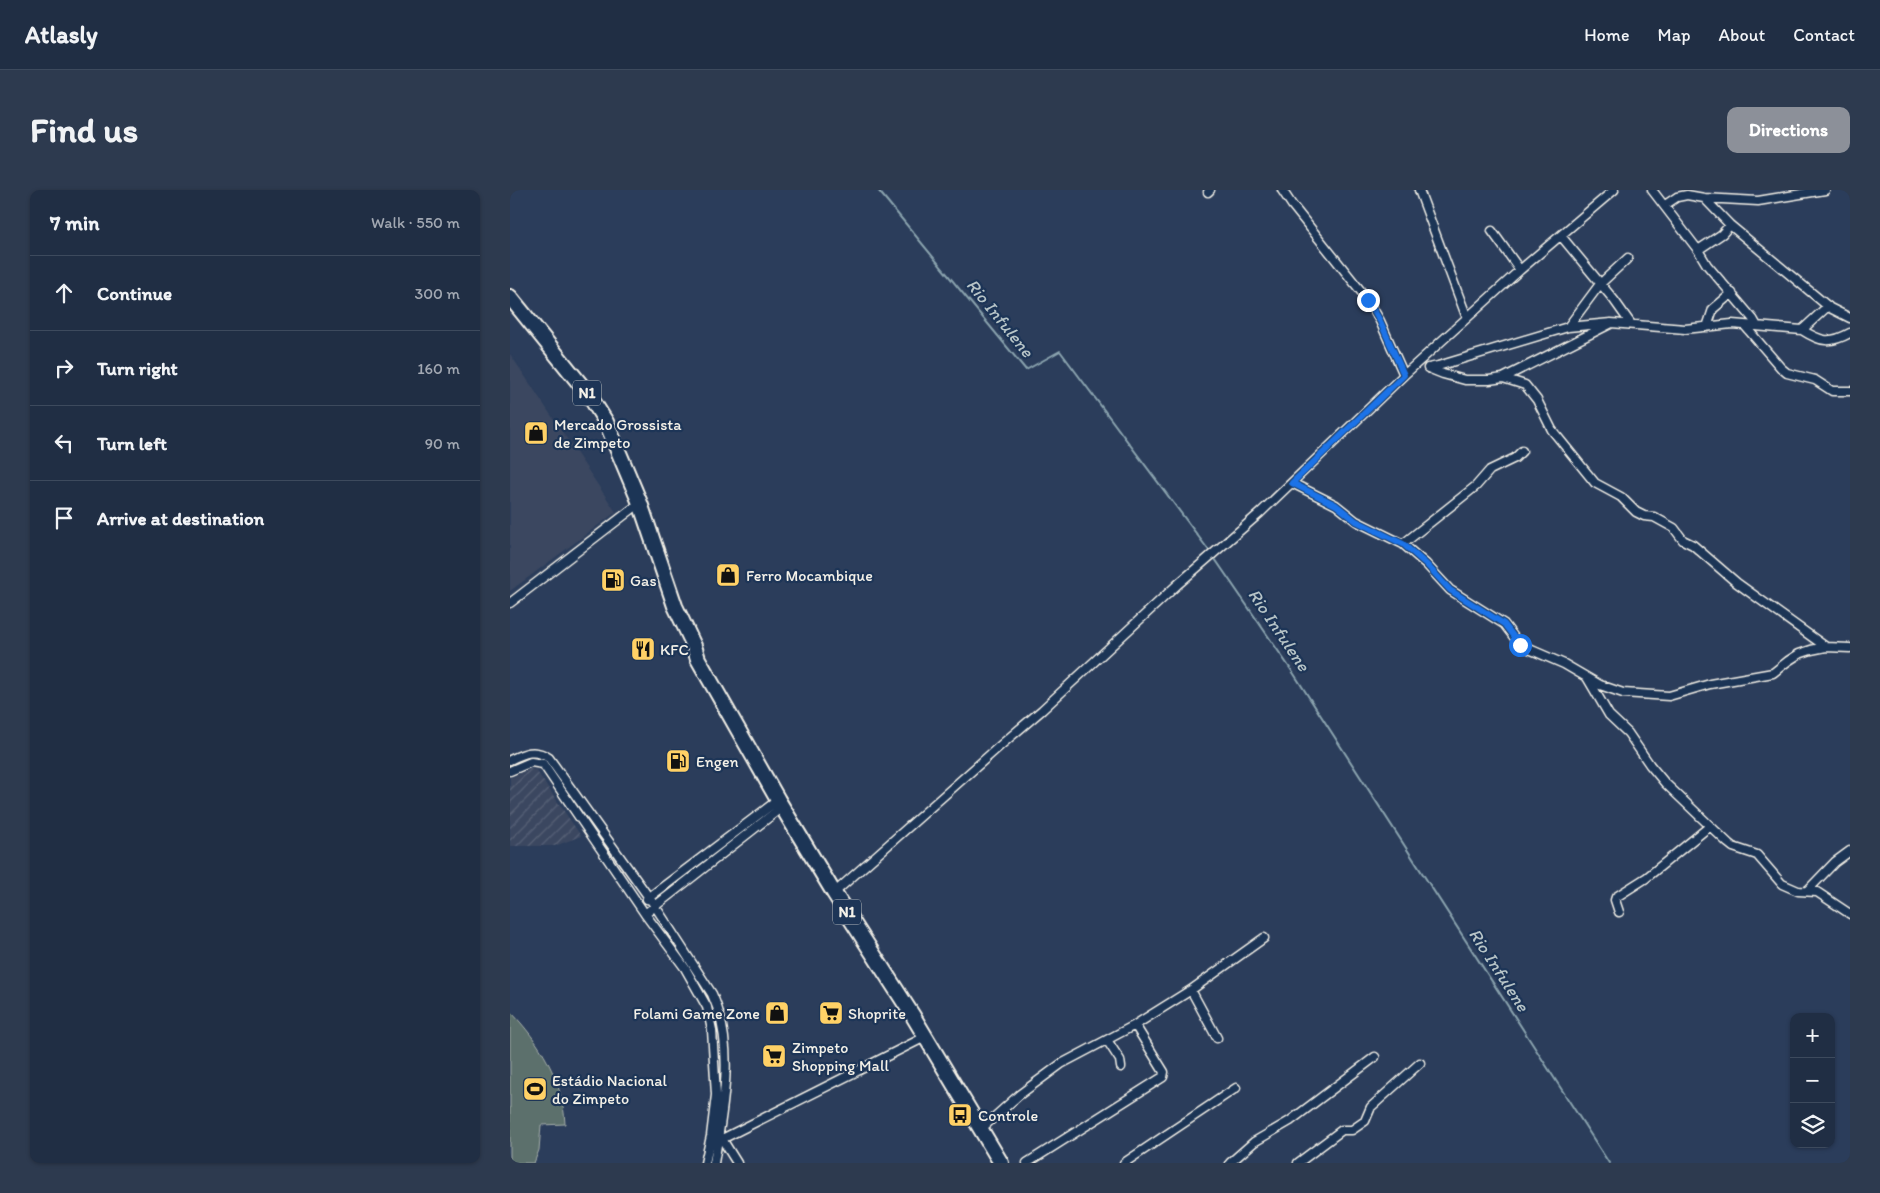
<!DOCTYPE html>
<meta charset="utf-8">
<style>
body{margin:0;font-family:Itim,sans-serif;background:#2d3a4f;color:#f1f3f6}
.controls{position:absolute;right:15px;bottom:15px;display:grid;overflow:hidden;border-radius:10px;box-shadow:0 1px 4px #0004}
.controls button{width:45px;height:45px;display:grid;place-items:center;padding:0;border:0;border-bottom:1px solid #3d4a5d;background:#202e44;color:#f1f3f6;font:25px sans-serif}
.stop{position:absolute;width:15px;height:15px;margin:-11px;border:4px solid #1a73e8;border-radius:50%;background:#fff}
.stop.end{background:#1a73e8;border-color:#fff;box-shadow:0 1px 5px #0008}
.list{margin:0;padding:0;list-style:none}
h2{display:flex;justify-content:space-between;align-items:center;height:65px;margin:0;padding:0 20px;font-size:21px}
h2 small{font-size:16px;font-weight:400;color:#a2a8b2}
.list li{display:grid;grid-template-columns:32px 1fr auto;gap:15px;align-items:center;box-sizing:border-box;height:75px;padding:0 20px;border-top:1px solid #3d4a5d}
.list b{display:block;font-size:19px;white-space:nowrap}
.list em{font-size:16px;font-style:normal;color:#a2a8b2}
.icon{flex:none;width:28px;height:28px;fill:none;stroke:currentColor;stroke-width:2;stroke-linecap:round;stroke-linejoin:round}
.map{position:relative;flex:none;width:1340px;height:973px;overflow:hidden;border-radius:10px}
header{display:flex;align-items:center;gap:30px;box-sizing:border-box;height:70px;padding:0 25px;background:#202e44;border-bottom:1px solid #3d4a5d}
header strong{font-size:24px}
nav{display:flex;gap:28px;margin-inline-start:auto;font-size:18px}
.intro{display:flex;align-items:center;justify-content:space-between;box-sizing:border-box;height:120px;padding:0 30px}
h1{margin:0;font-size:35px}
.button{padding:12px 22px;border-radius:10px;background:#8c9099;color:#fff;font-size:18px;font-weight:700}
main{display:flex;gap:30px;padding:0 30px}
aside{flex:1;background:#202e44;border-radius:10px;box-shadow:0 1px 4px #0004}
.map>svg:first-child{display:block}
</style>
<header>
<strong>Atlasly</strong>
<nav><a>Home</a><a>Map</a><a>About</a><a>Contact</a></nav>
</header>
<div class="intro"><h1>Find us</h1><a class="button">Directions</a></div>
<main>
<aside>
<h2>7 min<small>Walk · 550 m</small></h2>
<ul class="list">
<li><svg class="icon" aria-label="ahead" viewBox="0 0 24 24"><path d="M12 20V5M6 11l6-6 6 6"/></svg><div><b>Continue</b></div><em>300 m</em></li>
<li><svg class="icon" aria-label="right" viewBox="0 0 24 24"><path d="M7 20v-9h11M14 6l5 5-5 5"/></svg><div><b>Turn right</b></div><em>160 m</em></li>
<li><svg class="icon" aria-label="left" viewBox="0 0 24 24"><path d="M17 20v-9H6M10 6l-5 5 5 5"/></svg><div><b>Turn left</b></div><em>90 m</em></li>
<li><svg class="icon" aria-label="arrive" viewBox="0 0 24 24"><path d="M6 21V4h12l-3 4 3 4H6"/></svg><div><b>Arrive at destination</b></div></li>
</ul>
</aside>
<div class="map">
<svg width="1340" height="973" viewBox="0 0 1340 973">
<defs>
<pattern id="industrial-furrows" width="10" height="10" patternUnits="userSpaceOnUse" patternTransform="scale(1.25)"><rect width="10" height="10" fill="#3b4760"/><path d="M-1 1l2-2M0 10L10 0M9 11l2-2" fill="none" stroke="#586277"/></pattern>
</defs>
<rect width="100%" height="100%" fill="#2b3d5b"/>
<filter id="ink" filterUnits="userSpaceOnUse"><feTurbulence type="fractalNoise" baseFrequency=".02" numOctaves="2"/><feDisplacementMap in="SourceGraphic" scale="10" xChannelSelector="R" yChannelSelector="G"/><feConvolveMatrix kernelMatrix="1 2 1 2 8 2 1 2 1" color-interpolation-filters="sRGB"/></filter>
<g filter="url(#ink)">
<path fill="#3b4760" d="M0,164L106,322L0,401Z"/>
<path fill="url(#industrial-furrows)" d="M21,579L26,580L71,646L45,656H0V588Z"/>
<path fill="#5b706c" stroke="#a8b0aa" d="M0,821C30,852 53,890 55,934L31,935L29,960L24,973H0Z"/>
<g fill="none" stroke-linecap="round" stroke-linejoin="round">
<path stroke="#8ba4af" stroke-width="2" d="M368,0L516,180L550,161L700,362
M703,366L784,484L1099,973"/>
<defs>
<path id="street" d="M772,0L782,15L858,110L870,131L894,185
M909,0L957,128
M1142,0L1188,60
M698,2L700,0
M1194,8L1220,35L1320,118L1340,128
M1155,15L1167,7L1177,5L1194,8L1248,11L1315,0
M1220,35L1212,44L1188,60L1197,75L1243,129L1247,136
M982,41L1010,80
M1051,46L1104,110L1121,134
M1235,136L1271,178L1277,183L1305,190L1322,201H1340
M1058,137L1090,94L1118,68
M1197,137L1203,119L1222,103
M1292,140C1311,152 1320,154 1340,143
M918,178L933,184L955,190H979L993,188L1015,195L1027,210L1042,240L1085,293L1111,307L1126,322L1134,326L1144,327L1164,338L1173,350L1183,355L1227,393L1316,457
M919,178L928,176L1058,137L1101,133L1175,139L1222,134L1292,140L1318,116
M993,188L1100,134
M782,293L826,315L846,331L893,354L916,374L940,400L994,434L1010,455L1054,474L1090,495L1113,503L1159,506L1200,494L1263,483L1278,471L1289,464L1301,460L1316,457L1340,458
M893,354L966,296L980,280L1005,268L1012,261
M0,413L130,313
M1078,489L1099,525L1118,543L1140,575L1155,593L1218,653L1223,657L1247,665L1272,694L1288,701L1307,702L1340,724
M0,570C14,563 25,558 39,568L145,716L202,804C226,857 213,918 204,973
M0,581L21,572L33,574L135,724L175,778L197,817L202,840L206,905L201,946L195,973
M1297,701L1325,672L1340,661
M324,703L492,554L532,520L667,395L750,323L894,185L1010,80L1104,0
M137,709L268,610
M1109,722L1105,710L1106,707L1136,688L1200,636
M135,724L272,617
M681,800L707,848
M597,850L610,870L611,877
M471,939L509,905L551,874L625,835L681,800L754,748
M212,949L415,847
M208,950L212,949L227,973
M517,973L653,887L654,882L625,835
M614,973L726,898
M720,973L744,952L780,931L865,867
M788,973L832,940H842L855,931L861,917L910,873"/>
<path id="highway" d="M0,107L79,205L96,232L130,313L165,416L184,456L188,469L268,610L324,703L403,826L491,973"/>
</defs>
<use href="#street" stroke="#f4f1e8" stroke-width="11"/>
<use href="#highway" stroke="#f4f1e8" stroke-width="18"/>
<use href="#street" stroke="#1d3557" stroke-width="8"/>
<use href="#highway" stroke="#1d3557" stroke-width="14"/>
</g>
</g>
<g fill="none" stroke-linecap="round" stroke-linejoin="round" filter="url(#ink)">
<path stroke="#1a73e8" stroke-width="6" d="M858,110L870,131L894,185L782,293L826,315L846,331L893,354L916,374L940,400L994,434L1010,455"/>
</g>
<defs>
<symbol id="shop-square" viewBox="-11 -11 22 22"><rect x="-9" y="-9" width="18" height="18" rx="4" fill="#ffd166" stroke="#1d3557"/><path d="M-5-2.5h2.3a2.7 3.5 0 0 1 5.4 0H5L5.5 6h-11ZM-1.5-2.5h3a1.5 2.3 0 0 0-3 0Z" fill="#111"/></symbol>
<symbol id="fuel-square" viewBox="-11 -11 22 22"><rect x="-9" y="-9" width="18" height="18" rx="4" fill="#ffd166" stroke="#1d3557"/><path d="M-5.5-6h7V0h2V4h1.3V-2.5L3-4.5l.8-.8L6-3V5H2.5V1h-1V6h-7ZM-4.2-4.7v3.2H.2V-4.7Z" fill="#111"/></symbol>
<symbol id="restaurant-square" viewBox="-11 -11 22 22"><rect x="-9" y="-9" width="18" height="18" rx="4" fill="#ffd166" stroke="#1d3557"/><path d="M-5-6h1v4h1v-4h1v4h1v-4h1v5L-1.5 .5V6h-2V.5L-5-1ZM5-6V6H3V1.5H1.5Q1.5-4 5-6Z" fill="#111"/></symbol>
<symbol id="supermarket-square" viewBox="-11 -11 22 22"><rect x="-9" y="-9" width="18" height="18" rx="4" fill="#ffd166" stroke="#1d3557"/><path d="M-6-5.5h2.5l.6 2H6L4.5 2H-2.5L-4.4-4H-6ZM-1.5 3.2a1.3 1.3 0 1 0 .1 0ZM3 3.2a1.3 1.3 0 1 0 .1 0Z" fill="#111"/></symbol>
<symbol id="stadium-square" viewBox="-11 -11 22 22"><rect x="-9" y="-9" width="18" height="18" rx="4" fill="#ffd166" stroke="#1d3557"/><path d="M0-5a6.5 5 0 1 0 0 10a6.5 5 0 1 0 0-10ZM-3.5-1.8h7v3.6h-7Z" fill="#111"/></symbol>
<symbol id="bus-square" viewBox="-11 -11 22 22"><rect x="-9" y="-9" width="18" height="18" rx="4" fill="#ffd166" stroke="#1d3557"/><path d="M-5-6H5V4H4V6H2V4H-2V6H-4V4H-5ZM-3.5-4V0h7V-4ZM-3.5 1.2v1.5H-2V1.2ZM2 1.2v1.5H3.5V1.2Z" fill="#111"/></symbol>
</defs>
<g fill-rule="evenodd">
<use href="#shop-square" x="12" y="229" width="28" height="28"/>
<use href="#shop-square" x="204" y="371" width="28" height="28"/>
<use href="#fuel-square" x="89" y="376" width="28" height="28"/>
<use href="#restaurant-square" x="119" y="445" width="28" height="28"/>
<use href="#fuel-square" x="154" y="557" width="28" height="28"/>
<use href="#shop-square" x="253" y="809" width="28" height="28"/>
<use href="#supermarket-square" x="307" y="809" width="28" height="28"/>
<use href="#supermarket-square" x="250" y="852" width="28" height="28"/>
<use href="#stadium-square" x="11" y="885" width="28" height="28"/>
<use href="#bus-square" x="436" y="911" width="28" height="28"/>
</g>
<g text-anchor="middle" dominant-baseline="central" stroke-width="4.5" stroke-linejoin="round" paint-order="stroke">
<g fill="#1d3557" stroke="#b4b9bc" stroke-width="1">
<rect x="63" y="190.5" width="28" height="25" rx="4"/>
<rect x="323" y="709.5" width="28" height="25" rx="4"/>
</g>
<g font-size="15" font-weight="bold" fill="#f4f1e8">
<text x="77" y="203">N1</text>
<text x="337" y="722">N1</text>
</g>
<g font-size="16" fill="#f4f1e8" stroke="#1d3557" text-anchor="start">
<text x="44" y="234">Mercado Grossista<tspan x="44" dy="18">de Zimpeto</tspan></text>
<text x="236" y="385">Ferro Mocambique</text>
<text x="120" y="390">Gas</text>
<text x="150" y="459">KFC</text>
<text x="186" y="571">Engen</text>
<text x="250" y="823" text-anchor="end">Folami Game Zone</text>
<text x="338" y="823">Shoprite</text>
<text x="282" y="857">Zimpeto<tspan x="282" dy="18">Shopping Mall</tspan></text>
<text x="42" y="890">Estádio Nacional<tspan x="42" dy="18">do Zimpeto</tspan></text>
<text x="468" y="925">Controle</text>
</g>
<g font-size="18" font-style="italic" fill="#b7c4c7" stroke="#1d3557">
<text transform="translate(490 128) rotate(51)">Rio Infulene</text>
<text transform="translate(769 440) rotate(56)">Rio Infulene</text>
<text transform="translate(989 780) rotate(57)">Rio Infulene</text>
</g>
</g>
</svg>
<div class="controls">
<button>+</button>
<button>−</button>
<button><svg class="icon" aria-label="layers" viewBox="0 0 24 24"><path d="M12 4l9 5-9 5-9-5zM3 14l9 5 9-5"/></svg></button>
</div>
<div class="stop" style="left:1010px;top:455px"></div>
<div class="stop end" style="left:858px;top:110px"></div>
</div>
</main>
